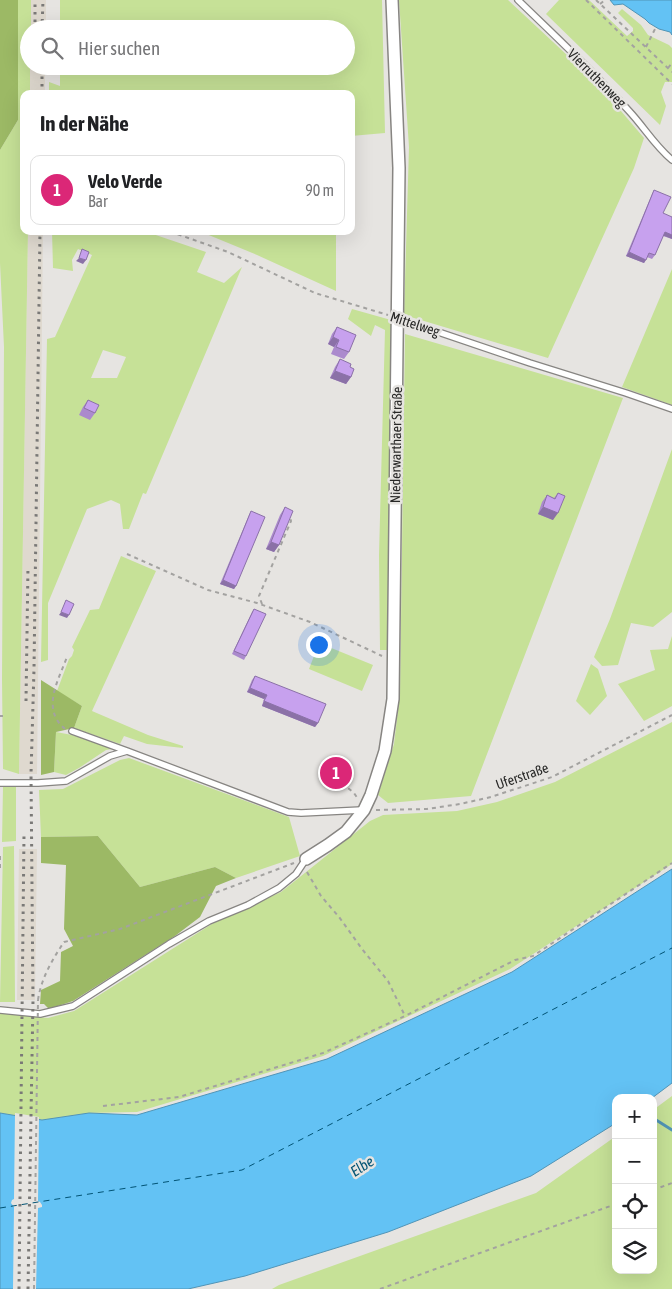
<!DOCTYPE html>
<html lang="de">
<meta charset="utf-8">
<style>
body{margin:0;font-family:"Asap Condensed",sans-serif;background:#f6f6f6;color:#202124}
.controls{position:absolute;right:15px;bottom:15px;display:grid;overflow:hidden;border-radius:10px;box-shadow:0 5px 20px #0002}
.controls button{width:45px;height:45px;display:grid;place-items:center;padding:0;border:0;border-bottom:1px solid #e0e0e0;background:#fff;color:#202124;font:25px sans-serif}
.you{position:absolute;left:318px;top:644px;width:18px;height:18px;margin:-12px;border:4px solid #fff;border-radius:50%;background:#1a73e8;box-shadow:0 0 0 8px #1a73e833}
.badge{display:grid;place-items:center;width:32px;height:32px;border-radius:50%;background:#db2777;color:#fff;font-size:16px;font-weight:700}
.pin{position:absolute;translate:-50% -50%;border:2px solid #fff;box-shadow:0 1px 5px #0006}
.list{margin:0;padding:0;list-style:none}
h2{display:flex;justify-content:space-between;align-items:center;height:65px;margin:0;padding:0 20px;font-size:21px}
h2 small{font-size:16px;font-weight:400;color:#757577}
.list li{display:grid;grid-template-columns:32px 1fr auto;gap:15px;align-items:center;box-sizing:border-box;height:70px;margin:0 10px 10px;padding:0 10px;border:1px solid #e0e0e0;border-radius:10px}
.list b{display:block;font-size:19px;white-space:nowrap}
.list p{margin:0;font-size:16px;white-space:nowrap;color:#757577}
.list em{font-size:16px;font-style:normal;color:#757577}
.icon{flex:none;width:28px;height:28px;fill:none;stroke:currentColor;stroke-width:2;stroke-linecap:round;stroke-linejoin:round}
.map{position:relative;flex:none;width:672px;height:1289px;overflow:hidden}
.search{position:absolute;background:#fff;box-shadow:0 5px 20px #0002;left:20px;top:20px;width:335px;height:55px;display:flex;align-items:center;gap:12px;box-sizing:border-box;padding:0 18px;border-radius:28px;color:#757577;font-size:19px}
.panel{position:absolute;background:#fff;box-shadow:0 5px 20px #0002;left:20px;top:90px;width:335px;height:145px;border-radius:10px}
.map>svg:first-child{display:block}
</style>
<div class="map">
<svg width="672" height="1289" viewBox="0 0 672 1289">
<rect width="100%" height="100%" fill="#e6e4e1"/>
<path fill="#dfd9cf" d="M31,0H46V29H31Z
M30,66H45V94H30Z
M28,231H43L37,774H19Z
M19,849H37L35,1000H17Z"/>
<path fill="#c6e197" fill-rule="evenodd" d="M18,0H31V29H29V66H30V94H24V231H28L19,774L3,769L2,679L4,347L0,263V150L18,120Z
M60,0H382L385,133L351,136V94H49V82L60,86V66H346V29H60Z
M399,0H508L597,83L644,138L634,168L548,358L404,315L409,147Z
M559,0H589L627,36L633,31V28L618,13L622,9L641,25L648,35L669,45L672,48V82H665L661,92L666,106L660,125L546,14Z
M52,231H144L206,252L197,272L224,283L242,267L146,494L143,493L129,529H123L120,504L111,500L87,509L48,603V660L41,662L47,339L55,337L92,255L78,249L72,260L73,271L53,268ZM103,350L126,357L117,378H91Z
M199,231H336V291L257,255Z
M672,269V405L622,387Z
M352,309L391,320L388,650H380L379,555L385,330L375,325L371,336L348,319Z
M405,334L623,398L471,796L388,803L378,795L394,744L400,693Z
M672,449V612L653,627L631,623L618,665L602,666L594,657L610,619Z
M121,556L156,571L92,711L148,735L183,746V748L147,744L124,736L120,744L74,728L82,706L57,691L69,659L72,656L74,650L72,647L90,610L99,609Z
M672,636V706L644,721L618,684L655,670L650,650L668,649Z
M319,643L373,665L362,691L309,669Z
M591,664L598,669L607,696L590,715L576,701Z
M672,722V864L510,969L323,1056L137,1112L86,1113H89L42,1120L0,1113V1013L48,1018L74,1011L215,922L281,892L370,821L383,815L457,811L497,802L555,782Z
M56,732L72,735L107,746L112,749L106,750L79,768L66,775L54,772Z
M129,758L289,817L300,856L236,878L215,867L140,887L98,836L41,837L39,790L63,789L120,760Z
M3,787H16V841L2,842Z
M14,846L15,1002H0L3,847Z
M672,1096V1289H272L279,1285L536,1193L616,1136V1270H653V1110Z"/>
<path fill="#9cb965" d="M0,0H18V120L0,150Z
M41,680L82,706L74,728L56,732L54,772L41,775Z
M98,836L140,887L215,867L236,878L216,886L200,917L175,936L73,1001L49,1009L44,1004H40L41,990L60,981L61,952L73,946L64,929L66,865L41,863V837Z"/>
<path fill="#63c2f4" stroke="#5194b6" d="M610,0H672V35L670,32L659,29L649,23L645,19L623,4L614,5Z
M672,869V1083L652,1098H616V1123L531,1176L388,1232L245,1276L188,1289H0V1113L42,1120L89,1113L137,1115L327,1059L512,972Z"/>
<path fill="#e6e4e1" d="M15,1113L39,1117L38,1201L40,1202L42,1205V1207L38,1208L36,1289H13L14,1207L11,1203L12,1200L14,1199Z"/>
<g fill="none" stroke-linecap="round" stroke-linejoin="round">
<path stroke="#5194b6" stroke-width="3" d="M653,1118L672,1130"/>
<path stroke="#015374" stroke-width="1" stroke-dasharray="6 5" stroke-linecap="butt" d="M0,1208L242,1170L672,948"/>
<defs>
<path id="service" d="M518,0C555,36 594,72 629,111C644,127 655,146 672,160
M397,318L530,363L626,393L672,409
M72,731L127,751
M0,783H38L66,781L110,756L127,751L288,812L301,813L362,810
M0,1010L40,1014L73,1006L169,944L209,921L248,905L279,888L296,874L306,859"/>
<path id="minor" d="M306,859L328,845L346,832L364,810L371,795L385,751L393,699L399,168L392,0"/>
</defs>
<use href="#service" stroke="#878582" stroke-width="8"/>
<use href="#minor" stroke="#878582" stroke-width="14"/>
<path stroke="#a3a2a0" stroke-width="2" stroke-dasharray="4 4" stroke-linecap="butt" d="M586,0L672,84
M596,0L672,72
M600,4L605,0
M646,47L656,27
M668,68L672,63
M162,231L177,234L228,252L315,293L388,315
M127,554L208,590L257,603L310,622L382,656
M262,604L259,596L291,521L289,514
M0,716H3
M65,729C41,709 58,681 67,657
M341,774L348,788L354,793L358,799
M376,810L427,809L460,804L491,797L552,777L672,715
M0,856V871
M307,872L321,896L339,917L362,949L388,981L405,1016
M38,1000C41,979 52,960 64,942L120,929L294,863
M103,1106L179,1097L323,1053L405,1016L515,960L533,956L672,863
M653,1190L672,1183
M380,1289L616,1204"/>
<use href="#service" stroke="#fff" stroke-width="5.5"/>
<use href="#minor" stroke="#fff" stroke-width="11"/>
<path stroke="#7a7977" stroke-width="3" stroke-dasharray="2.5 5" stroke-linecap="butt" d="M35,22V0
M42,29L43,0
M42,94V66
M26,701L28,566
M19,1289L24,834
M28,1289L33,1000L31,774L34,669L40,231"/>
<path stroke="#a3a2a0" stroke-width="2" stroke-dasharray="4 4" stroke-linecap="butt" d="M34,1289L38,1000"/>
</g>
<path fill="#ab8acd" d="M654,190L663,213L672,239L663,236L655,255L652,259L647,257L644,263L626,256L652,194Z
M337,327L349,352L344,359L331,354L334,347L328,344L332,334Z
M340,359L350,367L351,377L346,384L330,378L335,367Z
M88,400L95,413L90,420L79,415L83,407Z
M558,493L553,520L538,514L542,502L547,495L554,498Z
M285,507L279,545L274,552L266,549L280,515Z
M251,511L236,586L234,589L220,584L249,515Z
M254,609L246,656L244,660L232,654L252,612Z
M255,676L318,723L315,727L262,706L264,699L247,692L252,680Z"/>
<path fill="#8b71a7" d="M665,232L672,235V239L662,235Z
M629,252L646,260L644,263L626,256Z
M79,258L86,260L83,264L76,261Z
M333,337L339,340L334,347L328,344Z
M335,371L351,377L346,384L330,378Z
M543,507L558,513L553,520L538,514Z
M271,542L279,545L274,552L266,549Z
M223,580L236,586L234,589L220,584Z
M61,612L69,615L67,618L59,615Z
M250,688L267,695L264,699L247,692Z
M264,701L318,723L315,727L262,706Z"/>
<path fill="#c7a1ee" stroke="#8b71a7" d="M654,190L671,197L663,213L672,217V235L665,232L655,255L649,253L646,260L629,252Z
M82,249L89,252L86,260L79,258Z
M337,327L356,335L349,352L336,347L339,340L333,337Z
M340,359L351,364L350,367L354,369L351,377L335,371Z
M88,400L99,405L95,413L84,408Z
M558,493L565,496L558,513L543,507L547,495L555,499Z
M285,507L293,511L279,545L271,542Z
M251,511L265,517L236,586L223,580Z
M66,600L74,604L69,615L61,612Z
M254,609L266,614L246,656L234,651Z
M255,676L326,704L318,723L264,701L267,695L250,688Z"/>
<g text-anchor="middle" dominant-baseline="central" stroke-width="5" stroke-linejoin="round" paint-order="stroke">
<g font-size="14" fill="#282827" stroke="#e6e4e1">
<text transform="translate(597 78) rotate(45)">Vierruthenweg</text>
<text transform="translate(415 324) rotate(18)">Mittelweg</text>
<text transform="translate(396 445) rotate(-89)">Niederwarthaer Straße</text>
<text transform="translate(522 776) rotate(-19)">Uferstraße</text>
</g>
<g font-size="15" font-style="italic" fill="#015374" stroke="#e6e4e1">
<text transform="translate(362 1166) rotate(-33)">Elbe</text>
</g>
</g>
</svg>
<div class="controls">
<button>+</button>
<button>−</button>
<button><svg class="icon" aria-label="locate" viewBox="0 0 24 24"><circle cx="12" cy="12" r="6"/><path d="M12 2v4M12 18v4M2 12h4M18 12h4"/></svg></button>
<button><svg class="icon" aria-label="layers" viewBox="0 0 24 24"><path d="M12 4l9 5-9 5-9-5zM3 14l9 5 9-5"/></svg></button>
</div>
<div class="you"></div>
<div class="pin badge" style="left:336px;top:773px">1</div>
<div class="search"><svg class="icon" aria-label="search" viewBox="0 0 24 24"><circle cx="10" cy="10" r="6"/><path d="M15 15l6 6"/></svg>Hier suchen</div>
<section class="panel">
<h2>In der Nähe<small></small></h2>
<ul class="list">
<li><span class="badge">1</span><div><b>Velo Verde</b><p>Bar</p></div><em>90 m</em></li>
</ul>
</section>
</div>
